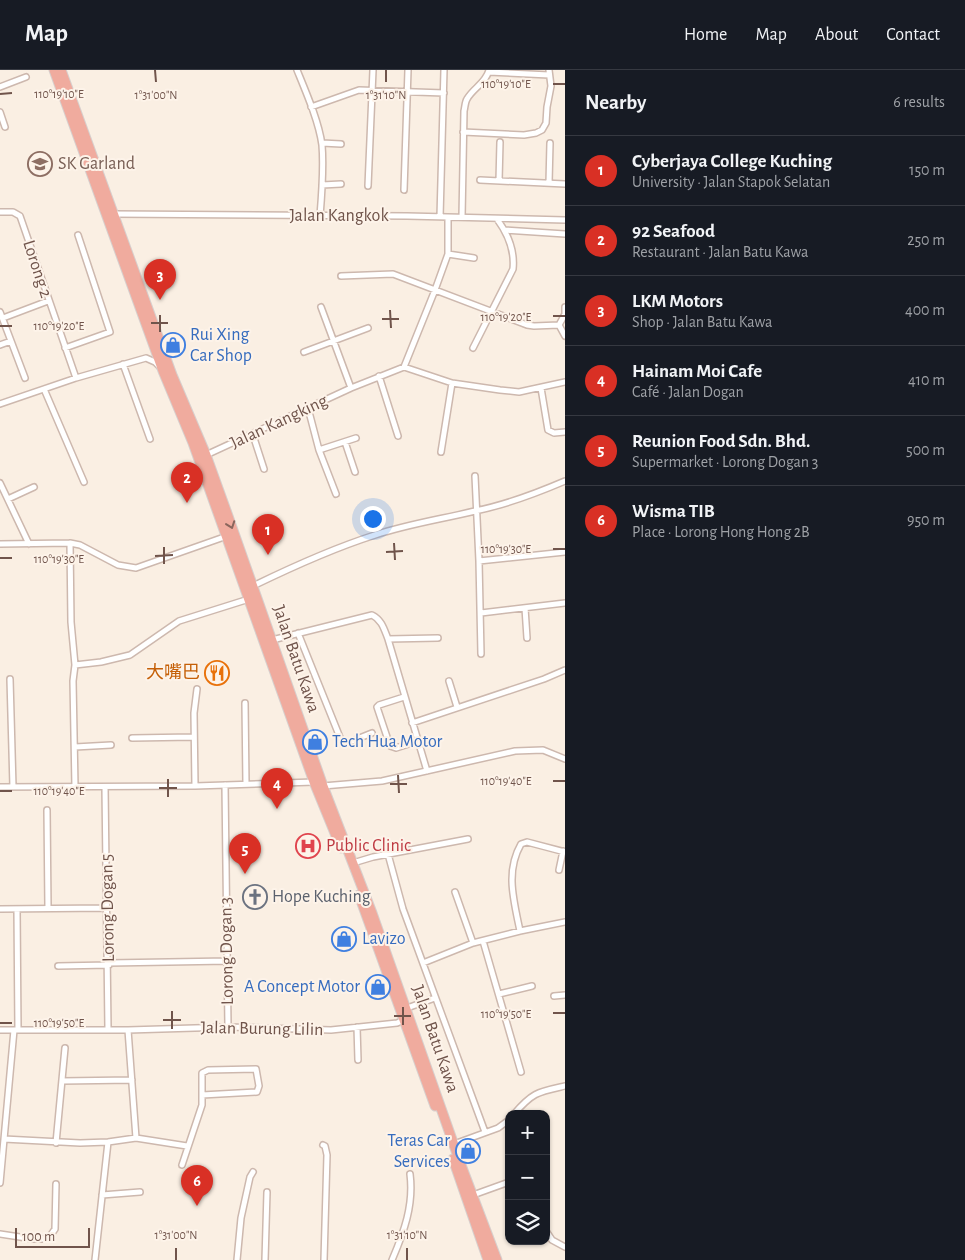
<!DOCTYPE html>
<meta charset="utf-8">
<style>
body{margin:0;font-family:"Alegreya Sans","Noto Sans SC",sans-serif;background:#242831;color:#f1f3f6}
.controls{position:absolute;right:15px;bottom:15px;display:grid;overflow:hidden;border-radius:10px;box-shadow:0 1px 4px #0004}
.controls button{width:45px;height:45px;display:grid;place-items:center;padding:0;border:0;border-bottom:1px solid #363941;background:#171b24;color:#f1f3f6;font:25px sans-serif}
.scale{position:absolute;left:15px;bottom:12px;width:75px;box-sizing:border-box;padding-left:5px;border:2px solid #70544b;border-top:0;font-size:14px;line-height:18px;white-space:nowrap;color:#70544b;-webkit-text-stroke:4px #fdf3e9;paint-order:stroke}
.you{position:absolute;left:372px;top:448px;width:18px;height:18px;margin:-12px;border:4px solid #fff;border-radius:50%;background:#1a73e8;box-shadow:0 0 0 8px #1a73e833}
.badge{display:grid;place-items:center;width:32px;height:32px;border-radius:50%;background:#d93025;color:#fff;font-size:16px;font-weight:700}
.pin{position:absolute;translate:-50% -41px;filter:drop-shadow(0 1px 2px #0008)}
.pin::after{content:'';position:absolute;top:26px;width:18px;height:15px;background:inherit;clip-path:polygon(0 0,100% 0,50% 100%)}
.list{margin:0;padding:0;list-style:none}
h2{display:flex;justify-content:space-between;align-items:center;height:65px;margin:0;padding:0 20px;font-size:21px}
h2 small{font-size:16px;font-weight:400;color:#9ea1a6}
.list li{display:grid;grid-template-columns:32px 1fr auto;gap:15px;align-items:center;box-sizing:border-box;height:70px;padding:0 20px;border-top:1px solid #363941}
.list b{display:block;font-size:19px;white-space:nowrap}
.list p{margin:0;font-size:16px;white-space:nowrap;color:#9ea1a6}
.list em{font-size:16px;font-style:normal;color:#9ea1a6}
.icon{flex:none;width:28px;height:28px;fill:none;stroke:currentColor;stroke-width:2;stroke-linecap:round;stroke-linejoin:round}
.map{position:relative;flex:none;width:565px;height:1190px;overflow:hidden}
header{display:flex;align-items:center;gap:30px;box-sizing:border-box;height:70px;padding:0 25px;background:#171b24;border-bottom:1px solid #363941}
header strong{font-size:24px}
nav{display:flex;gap:28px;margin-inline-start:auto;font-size:18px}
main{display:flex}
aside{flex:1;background:#171b24}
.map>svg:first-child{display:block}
</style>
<header>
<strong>Map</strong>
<nav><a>Home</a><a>Map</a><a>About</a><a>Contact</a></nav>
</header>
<main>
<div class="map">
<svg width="565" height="1190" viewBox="0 0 565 1190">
<rect width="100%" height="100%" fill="#faefe3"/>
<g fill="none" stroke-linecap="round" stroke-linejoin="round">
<defs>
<path id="street" d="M297,0C306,22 319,52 322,75C324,98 322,122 320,146
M489,2L549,5
M0,17L26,7
M311,37L359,20L444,23
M0,42L5,57
M463,62L524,65L536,63L542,60L546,53L547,37L551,16L549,0
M322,73L341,74
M480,110L565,114
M499,111L500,72
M549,113L550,73
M322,115L341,114
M368,116L373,0
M404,120L408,0
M0,142H13L20,146L76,308
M114,144L407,146L565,150
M440,147L444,0
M462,147L464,41C465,37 465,32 467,29C473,18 486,13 489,0
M505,160L565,164
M448,184L474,188
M341,206L393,204L527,255L534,256L559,255
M321,237L351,318
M0,242L25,308
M3,248L48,231
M559,255L565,244V237
M559,255L565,266
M0,275L11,271
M65,278L110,262L78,165
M473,278L513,199C515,180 508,164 497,149
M304,282L368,258
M123,294L150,369
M404,297L435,220L448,184V148
M379,306L398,366
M541,318L548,360L554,363L565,362
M44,319L84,412
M0,334L76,308L146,288L155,292L160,297
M308,338L319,380L336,424
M253,365L264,399
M345,372L355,402
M319,380L356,368
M441,382L452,313
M206,385L351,318L404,297L452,313L500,320L519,322L565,312
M475,406L479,491L481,584
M0,413L29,474
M8,429L34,417
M70,473L80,475L118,495L136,498L227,466
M0,474L70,473L71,552L75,595
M479,491L565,482
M253,516C292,497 334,478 375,465C408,454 442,449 475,441C505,435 537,423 565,411
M525,538L527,568
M481,543L565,533
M298,563L341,670L347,673L372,663
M388,569L438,568
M272,570L372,545C382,550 384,559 388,569L427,701
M10,609L13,717
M449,611L457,637
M404,627L379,635L377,637L390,676L396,678L418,671
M245,633L246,714
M412,653L544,609L565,600
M132,668L193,667
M75,677L111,675
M225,715L228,957
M195,716L194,643L197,619
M323,716L382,711L515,681L543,680L565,689
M0,717L195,716L314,712
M75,717L73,611L75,595L101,592L130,585L179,551L249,529
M105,717L108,959
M47,740L48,838
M388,784L403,839L485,1062
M353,793L373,787L468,769
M559,800L563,781
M455,822L473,873
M0,839L107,838
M17,839L18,960
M520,861C514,831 505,802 521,774L527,772L565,782
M483,871L521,1002
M109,893L228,891
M423,893L473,873L520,861L565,852
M58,896L109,895
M499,924L532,916
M554,926L565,925
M407,938L435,928
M357,957L358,990
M0,960H128L228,957L331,960L397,953L404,950
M128,960L136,1068
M62,1011L132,1010
M514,1044C533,1022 538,1022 565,1016
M4,1069L80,1073L108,1072L136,1068L187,1076
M56,1073L65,978
M454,1074L498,1058L509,1050
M323,1075L325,1076L327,1085L324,1190
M182,1095L202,1035V1003L208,1000L256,999L259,1016L257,1022L202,1025
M0,1113L14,960
M102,1125L140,1122
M473,1125L509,1112
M546,1161L552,1170L565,1177
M0,1164L33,1169H48L55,1159L56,1114
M95,1190L108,1072
M237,1190L241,1148L250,1107L253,1102
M265,1190L267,1122
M392,1190C404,1162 414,1135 410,1104"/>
<path id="highway" d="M54,0L163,301L193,373L314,712L341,778
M61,0L172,305L206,385L228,446L323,716L372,843L461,1095L497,1190
M359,825L435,1036
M453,1089L488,1190"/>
</defs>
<use href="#street" stroke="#cdb8ae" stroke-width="8"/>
<use href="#highway" stroke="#d7cfcd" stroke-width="11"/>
<use href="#street" stroke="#fff" stroke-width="5"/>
<use href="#highway" stroke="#f0ab9e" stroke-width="9"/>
</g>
<defs><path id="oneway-chevron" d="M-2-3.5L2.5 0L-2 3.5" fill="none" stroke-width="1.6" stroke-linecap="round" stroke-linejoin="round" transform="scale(1.25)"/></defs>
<use stroke="#8a655c" href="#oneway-chevron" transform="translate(231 455) rotate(70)"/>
<path fill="none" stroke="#70544b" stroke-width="2" d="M155,0L156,12M386,0V12M553,14H565M0,24L12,23M390,240L391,258M160,245V262M553,246H565M382,249H399M151,253H168M0,256H12M394,473L395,490M164,477V494M553,479H565M386,482L403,481M155,486L173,485M0,488H12M398,705L399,723M168,709V727M553,711H565M390,714H407M159,718H177M0,721H12M403,937V955M172,941V959M553,943H565M394,946H411M163,950H181M0,953H12M176,1178V1190M407,1178V1190"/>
<defs>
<symbol id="school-ring" viewBox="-11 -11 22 22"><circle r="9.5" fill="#fdf3e9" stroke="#8d6e63" stroke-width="1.5"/><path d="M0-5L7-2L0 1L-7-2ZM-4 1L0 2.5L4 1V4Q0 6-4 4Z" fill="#8d6e63"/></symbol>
<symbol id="shop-ring" viewBox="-11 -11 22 22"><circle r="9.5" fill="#fdf3e9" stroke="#3f7fe0" stroke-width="1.5"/><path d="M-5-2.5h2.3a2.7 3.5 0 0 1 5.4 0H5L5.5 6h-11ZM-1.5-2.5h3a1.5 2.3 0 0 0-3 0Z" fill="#3f7fe0"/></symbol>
<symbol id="restaurant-ring" viewBox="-11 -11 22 22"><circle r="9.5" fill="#fdf3e9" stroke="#e8710a" stroke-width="1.5"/><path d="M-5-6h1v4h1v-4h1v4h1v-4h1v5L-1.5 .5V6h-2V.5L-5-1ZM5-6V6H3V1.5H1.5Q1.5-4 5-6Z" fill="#e8710a"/></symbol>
<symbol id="hospital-ring" viewBox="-11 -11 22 22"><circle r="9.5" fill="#fdf3e9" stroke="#e0444e" stroke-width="1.5"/><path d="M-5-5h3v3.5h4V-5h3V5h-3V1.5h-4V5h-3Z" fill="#e0444e"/></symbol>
<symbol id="church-ring" viewBox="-11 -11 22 22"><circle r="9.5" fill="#fdf3e9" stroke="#6b7280" stroke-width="1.5"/><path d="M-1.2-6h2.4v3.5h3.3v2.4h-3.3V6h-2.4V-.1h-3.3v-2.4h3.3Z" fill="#6b7280"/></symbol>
</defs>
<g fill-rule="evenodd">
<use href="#school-ring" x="26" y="80" width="28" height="28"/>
<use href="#shop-ring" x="159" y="261" width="28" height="28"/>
<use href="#restaurant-ring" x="203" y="589" width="28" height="28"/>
<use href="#shop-ring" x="301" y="658" width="28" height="28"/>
<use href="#hospital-ring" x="294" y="762" width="28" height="28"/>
<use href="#church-ring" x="241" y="813" width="28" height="28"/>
<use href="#shop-ring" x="330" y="855" width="28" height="28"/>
<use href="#shop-ring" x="364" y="903" width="28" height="28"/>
<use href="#shop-ring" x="454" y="1067" width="28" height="28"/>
</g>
<g text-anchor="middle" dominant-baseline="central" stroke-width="4" stroke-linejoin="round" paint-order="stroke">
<g font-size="18" fill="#785e54" stroke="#fdf3e9" text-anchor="start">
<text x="58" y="94">SK Garland</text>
</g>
<g font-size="18" fill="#70544b" stroke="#fdf3e9">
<text x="339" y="146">Jalan Kangkok</text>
<text transform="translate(37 199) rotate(72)">Lorong 2</text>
<text transform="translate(279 352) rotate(-25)">Jalan Kangking</text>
<text transform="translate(296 589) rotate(71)">Jalan Batu Kawa</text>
<text transform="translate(108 838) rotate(-91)">Lorong Dogan 5</text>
<text transform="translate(227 881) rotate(-91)">Lorong Dogan 3</text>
<text transform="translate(262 959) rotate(1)">Jalan Burung Lilin</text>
<text transform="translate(435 969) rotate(71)">Jalan Batu Kawa</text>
</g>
<g font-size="18" fill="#366cbe" stroke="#fdf3e9" text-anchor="start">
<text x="190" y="265">Rui Xing<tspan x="190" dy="21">Car Shop</tspan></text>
<text x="332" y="672">Tech Hua Motor</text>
<text x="362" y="869">Lavizo</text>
<text x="360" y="917" text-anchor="end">A Concept Motor</text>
<text x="450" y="1071" text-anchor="end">Teras Car<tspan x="450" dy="21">Services</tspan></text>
</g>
<g font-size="18" fill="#c56008" stroke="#fdf3e9" text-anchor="end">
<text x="200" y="603">大嘴巴</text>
</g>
<g font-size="18" fill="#be3a42" stroke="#fdf3e9" text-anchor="start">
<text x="326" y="776">Public Clinic</text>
</g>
<g font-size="18" fill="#5b616d" stroke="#fdf3e9" text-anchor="start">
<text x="272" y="827">Hope Kuching</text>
</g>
</g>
<g font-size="12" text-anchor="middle" fill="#70544b" stroke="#fdf3e9" stroke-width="4" stroke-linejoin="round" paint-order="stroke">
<text x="506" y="18">110°19'10"E</text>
<text x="59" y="28">110°19'10"E</text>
<text x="156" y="29">1°31'00"N</text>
<text x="386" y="29">1°31'10"N</text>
<text x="506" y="251">110°19'20"E</text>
<text x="59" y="260">110°19'20"E</text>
<text x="506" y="483">110°19'30"E</text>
<text x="59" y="493">110°19'30"E</text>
<text x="506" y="715">110°19'40"E</text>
<text x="59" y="725">110°19'40"E</text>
<text x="506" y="948">110°19'50"E</text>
<text x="59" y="957">110°19'50"E</text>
<text x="176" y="1169">1°31'00"N</text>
<text x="407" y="1169">1°31'10"N</text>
</g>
</svg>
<div class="controls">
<button>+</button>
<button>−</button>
<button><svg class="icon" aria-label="layers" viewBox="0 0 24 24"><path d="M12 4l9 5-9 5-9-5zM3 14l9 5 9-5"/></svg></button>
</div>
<div class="scale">100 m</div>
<div class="you"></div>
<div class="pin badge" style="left:268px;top:485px">1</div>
<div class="pin badge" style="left:187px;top:433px">2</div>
<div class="pin badge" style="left:160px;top:230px">3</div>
<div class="pin badge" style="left:277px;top:739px">4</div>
<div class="pin badge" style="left:245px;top:804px">5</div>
<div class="pin badge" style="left:197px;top:1136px">6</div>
</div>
<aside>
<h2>Nearby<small>6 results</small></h2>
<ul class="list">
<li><span class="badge">1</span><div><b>Cyberjaya College Kuching</b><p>University · Jalan Stapok Selatan</p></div><em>150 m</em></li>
<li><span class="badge">2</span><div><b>92 Seafood</b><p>Restaurant · Jalan Batu Kawa</p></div><em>250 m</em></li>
<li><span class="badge">3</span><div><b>LKM Motors</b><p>Shop · Jalan Batu Kawa</p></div><em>400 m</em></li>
<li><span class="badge">4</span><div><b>Hainam Moi Cafe</b><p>Café · Jalan Dogan</p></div><em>410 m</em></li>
<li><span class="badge">5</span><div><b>Reunion Food Sdn. Bhd.</b><p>Supermarket · Lorong Dogan 3</p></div><em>500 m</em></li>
<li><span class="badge">6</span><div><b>Wisma TIB</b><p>Place · Lorong Hong Hong 2B</p></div><em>950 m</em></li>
</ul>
</aside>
</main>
